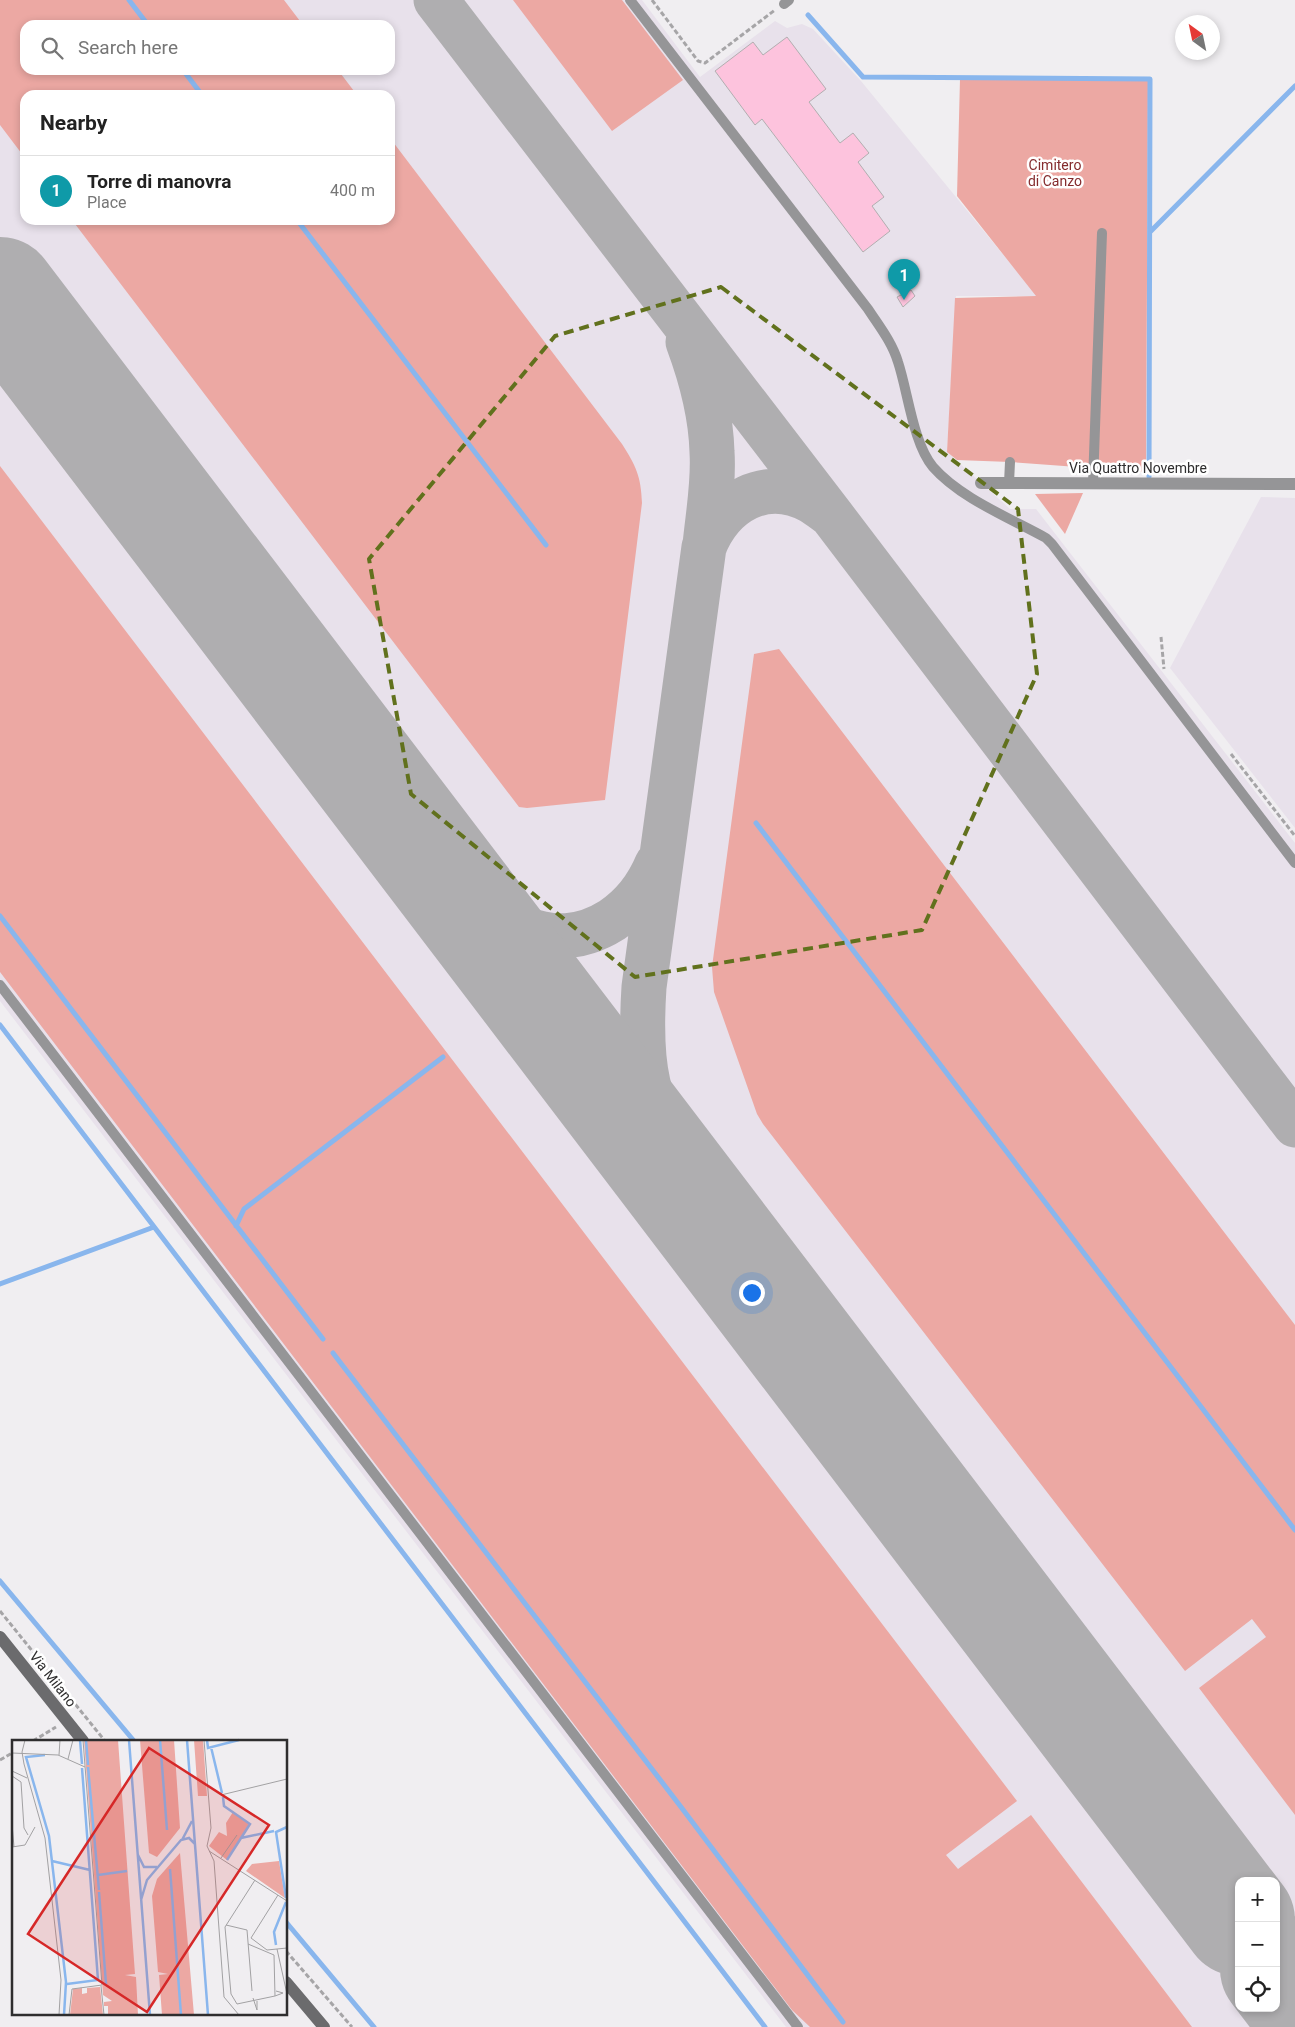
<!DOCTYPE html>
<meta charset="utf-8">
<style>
body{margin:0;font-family:Roboto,sans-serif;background:#f2f2f2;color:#222}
.controls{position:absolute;right:15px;bottom:15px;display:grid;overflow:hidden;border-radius:10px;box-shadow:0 2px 8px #0003}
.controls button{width:45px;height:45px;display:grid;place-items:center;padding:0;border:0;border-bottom:1px solid #e0e0e0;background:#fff;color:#222;font:25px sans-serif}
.compass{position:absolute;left:1175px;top:15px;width:45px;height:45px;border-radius:50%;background:#fff;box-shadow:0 2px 8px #0003;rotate:327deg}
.you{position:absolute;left:751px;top:1292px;width:18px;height:18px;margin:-12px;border:4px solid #fff;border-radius:50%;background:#1a73e8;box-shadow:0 0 0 8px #1a73e833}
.badge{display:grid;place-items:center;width:32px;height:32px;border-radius:50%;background:#ea580c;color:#fff;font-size:16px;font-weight:700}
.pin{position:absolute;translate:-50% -41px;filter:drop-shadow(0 1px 2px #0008)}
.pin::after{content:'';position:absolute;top:26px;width:18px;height:15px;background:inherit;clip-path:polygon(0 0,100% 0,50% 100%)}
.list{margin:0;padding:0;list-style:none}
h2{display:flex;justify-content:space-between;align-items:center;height:65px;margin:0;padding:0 20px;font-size:21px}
h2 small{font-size:16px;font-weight:400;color:#767676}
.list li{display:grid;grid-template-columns:32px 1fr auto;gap:15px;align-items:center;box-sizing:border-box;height:70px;padding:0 20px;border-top:1px solid #e0e0e0}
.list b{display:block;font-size:19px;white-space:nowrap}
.list p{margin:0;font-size:16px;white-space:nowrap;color:#767676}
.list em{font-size:16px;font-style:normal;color:#767676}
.icon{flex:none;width:28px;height:28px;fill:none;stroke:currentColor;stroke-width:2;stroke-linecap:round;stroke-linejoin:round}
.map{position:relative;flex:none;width:1295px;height:2027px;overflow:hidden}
.search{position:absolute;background:#fff;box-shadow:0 2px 8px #0003;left:20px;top:20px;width:375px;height:55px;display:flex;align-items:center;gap:12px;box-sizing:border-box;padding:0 18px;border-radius:15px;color:#767676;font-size:19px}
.panel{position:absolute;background:#fff;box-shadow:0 2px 8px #0003;left:20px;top:90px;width:375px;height:135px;border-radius:15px}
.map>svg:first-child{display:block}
</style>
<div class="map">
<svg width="1295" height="2027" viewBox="0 0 1295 2027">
<rect width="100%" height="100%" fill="#f0eef1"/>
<path fill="#e8e1eb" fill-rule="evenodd" d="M0,0H642L700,77L775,21L787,28L802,24L813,29L861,81L1037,296H956L947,452L1010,509H1036L1295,843V2027H786L0,1001ZM25,25H390V70H25ZM25,95H390V220H25ZM1239,1881H1276V2008H1239Z
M1261,497L1295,498V828L1170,668Z"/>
<path fill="#eca8a3" d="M0,0H284L303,25H25V70H338L357,95H25V158L0,125Z
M513,0H622L683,80L612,131Z
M960,79L1148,80L1146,472L1010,462L957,460L947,452L955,298L1036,296L957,196Z
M390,138L622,444C636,466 641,476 642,503L605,800L527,808L519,807L72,220H390Z
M0,466L1017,1801L946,1855L958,1869L1031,1815L1192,2027H810L792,2010L0,972Z
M1083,493L1065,534L1035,494Z
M779,649L1295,1325V1815L1199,1688L1266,1637L1252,1619L1185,1671L763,1124L757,1114L714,992L712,967L754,654Z"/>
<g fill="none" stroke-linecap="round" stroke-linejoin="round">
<path stroke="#89b6ed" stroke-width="5" d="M129,0L148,25
M808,15L863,77L1150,79L1149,477
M183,70L202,95
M297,220L546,545
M1150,232L1295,86
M756,823L1295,1530
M0,916L323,1339
M0,1025L765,2027
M236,1226L244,1209L443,1057
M0,1284L154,1227
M333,1353L681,1807L843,2022
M0,1581L134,1741
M286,1922L374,2027"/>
<path stroke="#afaeb0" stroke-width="45" d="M436,0L832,516L1295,1125
M688,342C701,377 711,415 712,452C714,483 708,514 705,545
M445,877C494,916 549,960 612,920C633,906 647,888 657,864
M692,1202C675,1163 657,1125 648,1083C641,1053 642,1018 644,987L704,547C722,502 765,476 811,501C818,505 824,510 831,515"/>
<path stroke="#afaeb0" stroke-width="112" d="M0,293L1239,1920
M1276,1969L1295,1994"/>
</g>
<path fill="#fdc3dd" stroke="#b2aeb0" d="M787,37L826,89L809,102L840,143L853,133L869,153L858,162L884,197L872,206L890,231L863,252L762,119L755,125L715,71L753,42L763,55Z
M911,290L915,296L903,307L897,297Z"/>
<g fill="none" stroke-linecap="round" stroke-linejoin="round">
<path stroke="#a6a5a7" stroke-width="3" stroke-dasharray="5 2.5" stroke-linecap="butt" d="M652,0L698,61L705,63L775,10
M1161,637L1164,669
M1231,754L1295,836
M0,1611L105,1741
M33,1741L56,1727
M0,1760L14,1752
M286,1951L352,2027"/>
<path stroke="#959597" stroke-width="10" d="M630,0L868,309C879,326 892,342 898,362C908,392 913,443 933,467C960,498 1010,518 1046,538L1052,544L1295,863
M784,4L789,0
M1009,483L1010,462
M1093,483L1102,233
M0,985L798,2027"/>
<path stroke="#959597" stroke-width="12" d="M981,483L1295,484"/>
<path stroke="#6b6b6d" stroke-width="12" d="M0,1637L83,1741
M286,1982L324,2027"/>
</g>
<path fill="none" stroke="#61711d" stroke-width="4" stroke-dasharray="10 6" stroke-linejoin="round" d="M721,287L1018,509L1037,674L922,930L635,977L411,794L369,559L555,336Z"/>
<g text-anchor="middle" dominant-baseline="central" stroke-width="5" stroke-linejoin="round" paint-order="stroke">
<g font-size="14" fill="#842b2d" stroke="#fff">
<text x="1055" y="165">Cimitero<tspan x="1055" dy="16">di Canzo</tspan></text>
</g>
<g font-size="14" fill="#2e2d2e" stroke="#fff">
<text x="1138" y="468">Via Quattro Novembre</text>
<text transform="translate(53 1679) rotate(52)">Via Milano</text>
</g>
</g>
<g transform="translate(12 1740)">
<rect width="275" height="275" fill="#f0eef1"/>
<path d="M72,0H106L123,234L113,235L124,237L126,275H96V266H92V262L100,261L91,255ZM128,0H162L168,88L145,117L137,113ZM182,0H191L195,56H186ZM221,72L238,84L215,120L197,106L207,92L215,96L214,83ZM168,113L182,275H150L147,235L156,234L146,232L140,156L145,139ZM267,121L273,158L234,131L240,124ZM88,247L91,275H58L61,249L70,248V254L75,253V248Z" fill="#eca8a3"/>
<path fill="none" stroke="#89b6ed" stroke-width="2.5" d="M68,0L70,24M74,0L76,25M117,0L138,275M148,0L155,90M175,0L196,275M195,0L196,8L227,0M199,7L210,53M33,15L14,17L37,96L54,242L52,275M76,27L87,150M211,57L212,66L238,84L215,120M229,98L262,91M170,100L180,81M126,115L132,127H145M40,121L78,130M158,129L169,275M86,135L115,131M87,152L94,244M274,158L264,92L275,87M129,160L135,140L169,100L177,98L183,104M264,205L262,192L274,162M55,244L86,240L70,28"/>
<path fill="none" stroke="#a2a1a3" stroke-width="1" d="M13,0L10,12L12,24L33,98L49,240L47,275M192,0L199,88L195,106L202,121L212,257L227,275M0,13L46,15L73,27M47,15L48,0M56,19L61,0M0,31L15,38M0,36L9,42L12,88L16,95M209,55L275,39M0,84L2,107M0,107L13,105L23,87M197,111L275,161M209,118L225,95M266,155L239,198L255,210L275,208M214,185L235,190L240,251M236,204L262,215L263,256L225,264L219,254L213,187L243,140M265,209L275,254M89,246L92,275M263,256L271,253L264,251M241,258L245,270V261M57,275L60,249L90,245L71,0"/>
<path fill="#d62828" fill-opacity="0.15" stroke="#d62828" stroke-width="2.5" d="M137,8L257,85L135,272L16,194Z"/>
<rect width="275" height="275" fill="none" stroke="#2e2d2e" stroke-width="2.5"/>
</g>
</svg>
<div class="controls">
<button>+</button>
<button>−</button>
<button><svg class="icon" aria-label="locate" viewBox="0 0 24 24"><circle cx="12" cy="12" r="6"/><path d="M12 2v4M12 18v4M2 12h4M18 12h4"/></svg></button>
</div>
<svg class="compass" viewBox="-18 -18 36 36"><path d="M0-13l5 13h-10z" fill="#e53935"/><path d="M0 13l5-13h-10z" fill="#767676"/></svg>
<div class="you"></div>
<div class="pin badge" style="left:904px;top:300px;background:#0f9aa8">1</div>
<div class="search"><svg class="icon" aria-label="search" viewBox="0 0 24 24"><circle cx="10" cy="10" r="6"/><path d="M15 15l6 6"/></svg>Search here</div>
<section class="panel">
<h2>Nearby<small></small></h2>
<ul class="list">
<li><span class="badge" style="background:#0f9aa8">1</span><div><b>Torre di manovra</b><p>Place</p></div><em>400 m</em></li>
</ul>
</section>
</div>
